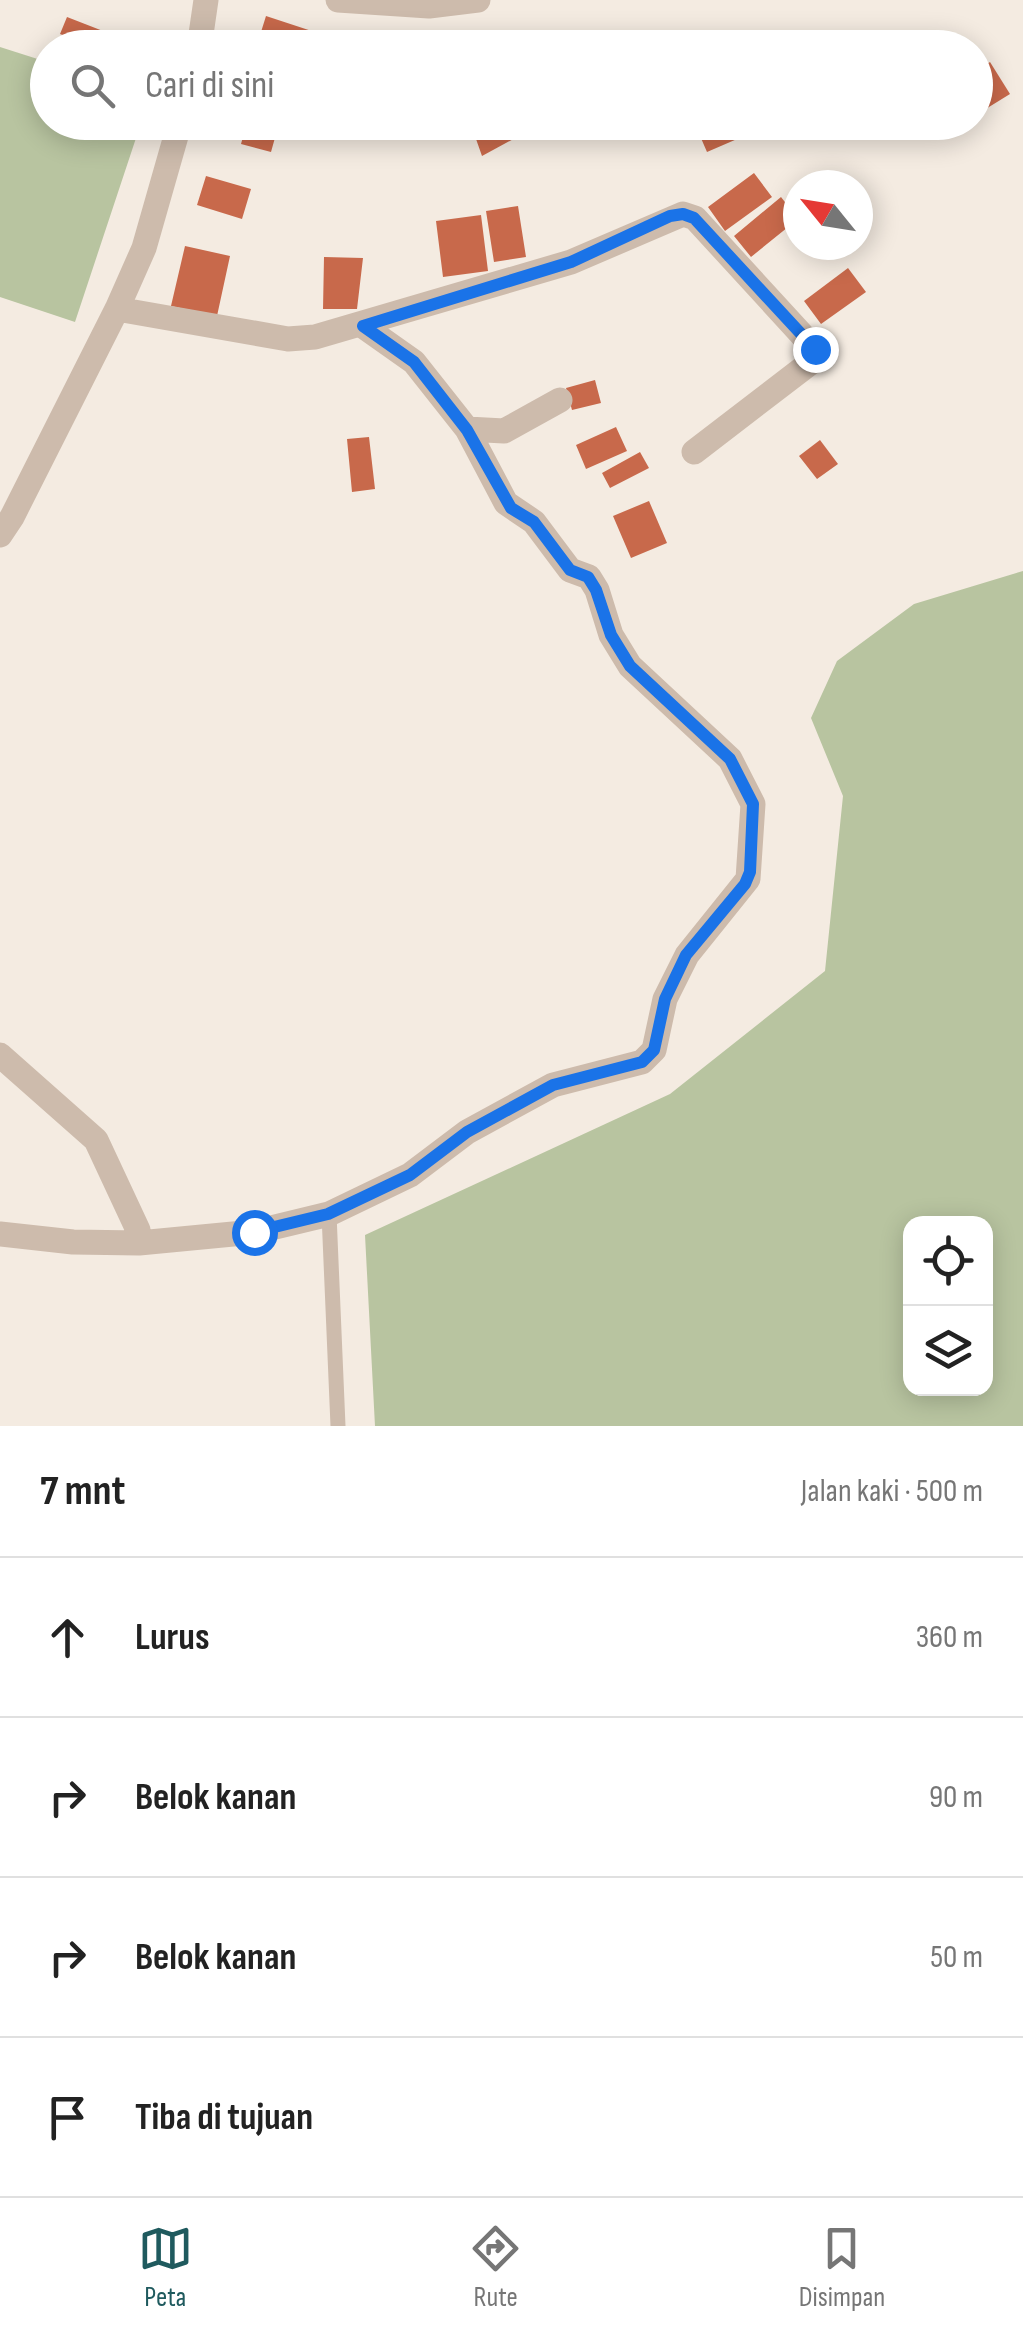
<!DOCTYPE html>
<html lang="id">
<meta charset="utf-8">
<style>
body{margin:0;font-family:"Sofia Sans Condensed",sans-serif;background:#f6f6f6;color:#222}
.controls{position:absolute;right:30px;bottom:30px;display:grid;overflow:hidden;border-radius:20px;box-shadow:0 5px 25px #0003}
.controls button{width:90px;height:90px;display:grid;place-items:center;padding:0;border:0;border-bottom:2px solid #e0e0e0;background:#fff;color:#222;font:50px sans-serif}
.compass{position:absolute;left:783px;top:170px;width:90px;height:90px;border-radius:50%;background:#fff;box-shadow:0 5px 25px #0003;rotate:300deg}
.stop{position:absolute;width:30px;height:30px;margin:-22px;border:8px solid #1a73e8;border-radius:50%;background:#fff}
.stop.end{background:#1a73e8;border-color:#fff;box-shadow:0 2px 10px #0008}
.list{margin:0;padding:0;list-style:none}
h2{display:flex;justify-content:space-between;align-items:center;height:130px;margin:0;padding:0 40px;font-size:42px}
h2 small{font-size:32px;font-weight:400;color:#767676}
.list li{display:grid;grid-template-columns:65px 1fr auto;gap:30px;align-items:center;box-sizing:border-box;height:160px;padding:0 40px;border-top:2px solid #e0e0e0}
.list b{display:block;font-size:38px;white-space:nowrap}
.list em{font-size:32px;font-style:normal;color:#767676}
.icon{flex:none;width:55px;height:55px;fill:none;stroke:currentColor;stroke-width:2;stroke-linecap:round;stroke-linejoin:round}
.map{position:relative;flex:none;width:1023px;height:1426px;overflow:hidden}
.search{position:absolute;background:#fff;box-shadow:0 5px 25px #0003;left:30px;right:30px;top:30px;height:110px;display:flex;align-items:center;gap:25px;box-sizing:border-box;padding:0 35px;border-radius:55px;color:#767676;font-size:38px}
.sheet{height:770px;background:#fff}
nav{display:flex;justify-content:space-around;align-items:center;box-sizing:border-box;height:140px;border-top:2px solid #e0e0e0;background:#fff;font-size:28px;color:#767676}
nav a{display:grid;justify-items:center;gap:5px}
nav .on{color:#1f5a5e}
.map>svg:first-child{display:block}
</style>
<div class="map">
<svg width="1023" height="1426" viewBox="0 0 1023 1426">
<rect width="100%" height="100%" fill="#f4ebe1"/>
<path fill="#b8c4a0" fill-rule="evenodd" d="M0,47L47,62L48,122L141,123L75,322L0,297Z
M1023,571V1426H375L365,1235L670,1094L825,971L843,796L811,718L837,661L914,604ZM910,1224H986V1388H910Z"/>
<path fill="#c8694b" d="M266,16L336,39L333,48H256Z
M67,17L103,31L96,48L60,34Z
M990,62L1010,94L976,115V71Z
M247,122L278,127L271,152L241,144Z
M470,122H512L519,136L482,156Z
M694,122H747L751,133L707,152Z
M933,122H963L941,136Z
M754,173L772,197L725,231L708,207Z
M846,174L854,185H830Z
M206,176L251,189L242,219L197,205Z
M781,197L798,219L751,257L734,236Z
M518,206L526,257L494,262L486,211Z
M481,215L488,271L443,277L436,221Z
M185,246L230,256L217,316L171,306Z
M324,257L363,258L357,309H323Z
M848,268L866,292L821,324L804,301Z
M595,380L601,403L572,410L566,388Z
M616,427L627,451L586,469L576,445Z
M369,437L375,489L352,492L347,439Z
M820,440L838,464L817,479L799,456Z
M640,452L649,468L610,488L602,473Z
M649,501L667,543L631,558L613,516Z"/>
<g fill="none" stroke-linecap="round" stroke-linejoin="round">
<path stroke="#cdbbac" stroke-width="15" d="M329,1214L338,1426"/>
<path stroke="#cdbbac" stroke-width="25" d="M338,0L429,6L478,0
M199,48L206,0
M117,309L288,339L315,337L571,262L683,214L695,218L815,349L810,363L694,452
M467,429L504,431L560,400
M0,535L12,517L117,309L144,248L180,122
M0,1055L96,1140L138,1230L139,1243
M0,1234L73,1242L139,1243L254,1232L329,1214L410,1175L467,1132L553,1085L642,1062L654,1050L665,999L687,955L748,879L753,804L730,759L630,666L611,635L597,590L589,577L570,570L534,522L506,503L467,429L414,362L363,326"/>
</g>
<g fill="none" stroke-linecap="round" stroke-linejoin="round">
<path stroke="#1a73e8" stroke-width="12" d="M254,1232L328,1214L410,1175L467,1132L553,1085L642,1062L654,1050L665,999L686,955L745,884L750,872L753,804L730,759L630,666L611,635L596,590L588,577L570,570L534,522L511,508L467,430L414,362L363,326L571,262L670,216L683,214L694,218L815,349"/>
</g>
</svg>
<div class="controls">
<button><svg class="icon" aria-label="locate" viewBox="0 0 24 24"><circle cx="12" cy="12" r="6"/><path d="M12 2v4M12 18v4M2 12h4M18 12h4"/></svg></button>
<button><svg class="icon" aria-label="layers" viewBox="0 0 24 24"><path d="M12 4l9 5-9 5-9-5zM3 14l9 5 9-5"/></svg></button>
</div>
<svg class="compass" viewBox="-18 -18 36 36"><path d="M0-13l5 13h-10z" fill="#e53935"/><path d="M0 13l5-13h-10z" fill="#767676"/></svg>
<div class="stop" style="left:254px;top:1232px"></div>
<div class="stop end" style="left:815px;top:349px"></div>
<div class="search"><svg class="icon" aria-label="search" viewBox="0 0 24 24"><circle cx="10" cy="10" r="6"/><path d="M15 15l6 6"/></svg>Cari di sini</div>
</div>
<section class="sheet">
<h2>7 mnt<small>Jalan kaki · 500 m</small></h2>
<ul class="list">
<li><svg class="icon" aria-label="ahead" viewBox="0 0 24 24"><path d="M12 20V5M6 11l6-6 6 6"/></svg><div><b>Lurus</b></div><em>360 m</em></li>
<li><svg class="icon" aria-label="right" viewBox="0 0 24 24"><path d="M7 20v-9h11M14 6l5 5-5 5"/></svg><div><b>Belok kanan</b></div><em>90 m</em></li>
<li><svg class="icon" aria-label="right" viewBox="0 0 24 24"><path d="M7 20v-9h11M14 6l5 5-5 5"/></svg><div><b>Belok kanan</b></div><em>50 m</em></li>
<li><svg class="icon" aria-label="arrive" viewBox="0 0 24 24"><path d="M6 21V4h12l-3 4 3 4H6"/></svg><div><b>Tiba di tujuan</b></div></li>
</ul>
</section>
<nav>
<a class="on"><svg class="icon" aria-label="map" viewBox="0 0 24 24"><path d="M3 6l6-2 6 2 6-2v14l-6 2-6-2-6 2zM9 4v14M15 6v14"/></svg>Peta</a>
<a><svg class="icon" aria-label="directions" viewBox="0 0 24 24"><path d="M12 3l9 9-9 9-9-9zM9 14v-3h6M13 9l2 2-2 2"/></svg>Rute</a>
<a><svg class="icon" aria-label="saved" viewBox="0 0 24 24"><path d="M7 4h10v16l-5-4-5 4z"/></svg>Disimpan</a>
</nav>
